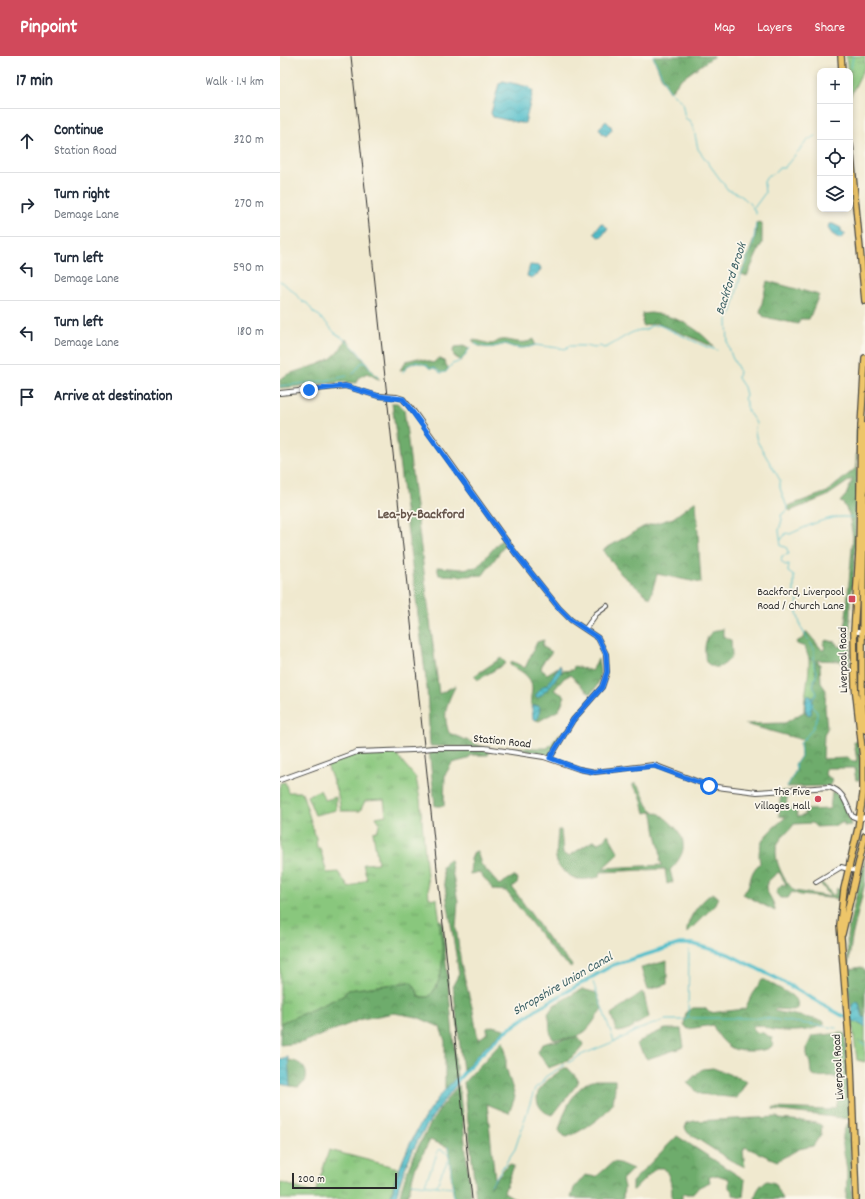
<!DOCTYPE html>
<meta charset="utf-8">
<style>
body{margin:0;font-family:Dekko,sans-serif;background:#f6f6f7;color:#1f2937}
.controls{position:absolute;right:12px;top:12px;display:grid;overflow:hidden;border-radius:8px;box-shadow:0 2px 6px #0003}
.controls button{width:36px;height:36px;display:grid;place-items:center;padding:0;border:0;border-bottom:1px solid #e0e1e3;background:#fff;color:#1f2937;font:20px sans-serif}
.scale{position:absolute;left:12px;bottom:10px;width:105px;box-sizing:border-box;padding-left:4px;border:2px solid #2b2b2b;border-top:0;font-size:11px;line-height:14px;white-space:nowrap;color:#2b2b2b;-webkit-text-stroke:3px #fbf7ec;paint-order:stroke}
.stop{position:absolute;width:12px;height:12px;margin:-9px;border:3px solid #1a73e8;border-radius:50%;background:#fff}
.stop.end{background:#1a73e8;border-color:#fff;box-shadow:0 1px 4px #0008}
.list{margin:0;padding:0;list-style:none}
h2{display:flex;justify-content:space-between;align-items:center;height:52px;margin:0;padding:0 16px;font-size:17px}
h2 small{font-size:13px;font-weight:400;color:#747a83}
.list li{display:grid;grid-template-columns:26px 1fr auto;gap:12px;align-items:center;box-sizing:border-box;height:64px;padding:0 16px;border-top:1px solid #e0e1e3}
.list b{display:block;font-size:15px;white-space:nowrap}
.list p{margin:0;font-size:13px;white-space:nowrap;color:#747a83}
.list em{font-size:13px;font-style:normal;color:#747a83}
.icon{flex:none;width:22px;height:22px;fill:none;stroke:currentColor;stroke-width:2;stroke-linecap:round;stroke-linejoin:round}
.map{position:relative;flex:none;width:585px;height:1143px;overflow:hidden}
header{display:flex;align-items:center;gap:24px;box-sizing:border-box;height:56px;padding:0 20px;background:#d1495b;color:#fff}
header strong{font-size:19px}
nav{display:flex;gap:22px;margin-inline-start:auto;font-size:14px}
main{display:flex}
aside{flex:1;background:#fff}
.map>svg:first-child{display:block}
</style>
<header>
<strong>Pinpoint</strong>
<nav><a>Map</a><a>Layers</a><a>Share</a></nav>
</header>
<main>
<aside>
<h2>17 min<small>Walk · 1.4 km</small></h2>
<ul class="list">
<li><svg class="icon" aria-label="ahead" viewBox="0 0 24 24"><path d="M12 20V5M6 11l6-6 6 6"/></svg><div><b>Continue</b><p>Station Road</p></div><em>320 m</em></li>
<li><svg class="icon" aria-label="right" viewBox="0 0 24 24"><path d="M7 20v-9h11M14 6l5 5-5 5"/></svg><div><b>Turn right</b><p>Demage Lane</p></div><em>270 m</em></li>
<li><svg class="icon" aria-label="left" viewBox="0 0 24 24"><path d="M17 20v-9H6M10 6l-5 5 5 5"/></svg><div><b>Turn left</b><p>Demage Lane</p></div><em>590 m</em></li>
<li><svg class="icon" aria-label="left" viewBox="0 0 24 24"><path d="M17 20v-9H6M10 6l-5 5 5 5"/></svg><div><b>Turn left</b><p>Demage Lane</p></div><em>180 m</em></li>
<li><svg class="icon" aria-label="arrive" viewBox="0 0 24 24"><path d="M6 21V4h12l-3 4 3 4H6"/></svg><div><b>Arrive at destination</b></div></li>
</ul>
</aside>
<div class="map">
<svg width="585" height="1143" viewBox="0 0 585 1143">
<defs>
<pattern id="grass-tufts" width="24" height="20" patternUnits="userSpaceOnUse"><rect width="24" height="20" fill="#89c77d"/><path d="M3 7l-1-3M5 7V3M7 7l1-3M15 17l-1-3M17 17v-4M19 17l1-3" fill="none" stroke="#70a267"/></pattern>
<pattern id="forest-crowns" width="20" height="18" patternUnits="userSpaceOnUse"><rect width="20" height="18" fill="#6eac6c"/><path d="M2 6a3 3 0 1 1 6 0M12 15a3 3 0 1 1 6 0" fill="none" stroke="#5b8c59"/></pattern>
<pattern id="water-waves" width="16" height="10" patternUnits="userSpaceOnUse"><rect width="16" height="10" fill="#51beca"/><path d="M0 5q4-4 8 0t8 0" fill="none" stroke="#439ba4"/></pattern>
</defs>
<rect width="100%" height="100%" fill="#fbf7ec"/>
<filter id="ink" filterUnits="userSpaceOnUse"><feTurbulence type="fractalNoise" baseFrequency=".025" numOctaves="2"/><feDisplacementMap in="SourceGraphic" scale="8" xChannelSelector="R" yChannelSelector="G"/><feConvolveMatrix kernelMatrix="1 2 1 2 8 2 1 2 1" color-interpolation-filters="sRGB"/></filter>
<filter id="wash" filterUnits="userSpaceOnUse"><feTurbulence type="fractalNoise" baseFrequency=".012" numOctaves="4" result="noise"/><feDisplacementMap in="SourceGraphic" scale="16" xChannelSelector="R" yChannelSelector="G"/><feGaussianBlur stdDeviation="0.9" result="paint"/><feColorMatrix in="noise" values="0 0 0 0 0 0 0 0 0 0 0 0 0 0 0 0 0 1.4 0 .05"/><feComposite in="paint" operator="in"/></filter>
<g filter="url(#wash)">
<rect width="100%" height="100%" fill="#f0e9cf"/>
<path fill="url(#grass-tufts)" stroke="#5a7954" d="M566,0H585V10L570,41V15H568Z
M535,602C534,613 538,620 533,630L537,637L533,642L531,640L525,643L526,649L524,655C524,638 530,621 529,603Z
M115,697L136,722L140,743L149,842L157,843C160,873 172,916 149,941H139L135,930L130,926L68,934L63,940L0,968V727L5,726L8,736H22L36,782L37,792H40L47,817L58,816L69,832L87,823L83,808L98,807L93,776L97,775L100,767L96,761L106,759L104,744L85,745L80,755H61L58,739L47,709L76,698Z
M40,734L45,744L56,741V754L35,759L27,740Z
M572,964L585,971V1006L577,1004Z
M49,1094L118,1112L110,1143H0V1126L35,1138Z"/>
<path fill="url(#forest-crowns)" stroke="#4c6c4c" d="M373,0H434L400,24L390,36L381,20Z
M479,166L482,167V187L467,220L461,218L476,178V167Z
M487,225L539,239L529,263H521L518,268L484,261L480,256Z
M371,257C396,260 418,271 434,291L377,267L363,270L362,258Z
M66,283L100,324L87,317L78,322L76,327L64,326L0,332V323C17,311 44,312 57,297C61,293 63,287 66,283Z
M254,283L255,289C247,293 233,293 226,288C214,291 201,296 192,284C199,284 205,287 211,288C215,288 217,285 220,284C231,282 241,291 254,283Z
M184,290L189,293L181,305L174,300L173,294L175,291Z
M138,302L153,307L159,302L164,305L168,312L166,316L161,317L154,312H149L147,309L135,306L127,310L126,313L120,314L126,305Z
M112,347H117L124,353L159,638L176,629C167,647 162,657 169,677L203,691L150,690L147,632Z
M577,373L579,374L578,384L575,495L573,526L570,544V615L565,614L561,605L537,604L540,609L541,627L546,634L545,651L547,673L544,678L543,703L569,702L572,705H577L574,686L579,685L581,702L580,724H576L574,712H546L545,719L552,723L550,730L507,731L516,714L515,709L521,700L520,687L523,684L465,668L505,667L525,655L526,658H531L533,642L537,637L533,630C538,621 534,614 535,604L529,603L525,591L517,588L516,586L522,583L527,576L543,595L545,591L543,588L546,584L555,586L559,591L562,590L564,584L573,481L569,458L563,447L560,446L566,439L573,422L547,440L510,455L508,450L547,436L576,412Z
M416,445L421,527L377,518L370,542L341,518L323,494L363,471L393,462Z
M221,484L225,489L203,519L184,520L159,519L157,511L182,513L197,511Z
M443,573V580L451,584L452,600C444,610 437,616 426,606C423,590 425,574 443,573Z
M264,584L262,590L272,596L263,606L261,613L267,618L278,611L274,616L275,618L267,629L269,632L276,620L282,615L293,614L294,610L312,615L318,603C321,618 322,627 310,638L290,619L284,622L274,634L285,640L279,654L259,665L256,664L259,661L260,651L255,649L252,651C249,639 252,641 252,632C252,620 239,614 230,609L232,605L245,612L257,586Z
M221,602L226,607L198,624L194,620Z
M280,677L282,678L269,699L231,692H267L272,687Z
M195,693L209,695L210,696L208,699H191L188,703L172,707L165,719L164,750H155L149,694Z
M353,728H356C365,735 364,748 372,754C374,756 378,757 380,758C404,776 413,791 390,814L393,826L387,828L385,813L321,816L319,821C297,826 294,824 278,810L276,802L278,774H281L283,798L289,800L314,784L318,787L326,783V780L328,778L339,797L323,812L383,809L380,806C382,795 378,788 376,778C374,770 375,764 372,756L365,757L360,738L353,731Z
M501,735H508L506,750L516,755L518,761L525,759V754L550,753L552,736L556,737L565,749L571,769L564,770V766L555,770L536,771L532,767L514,768C510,775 502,780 498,787C491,801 504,826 515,835L551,841L540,827L541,826L554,840L557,832L561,834L559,843L520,839L512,836L508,842H500L496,837L497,834L502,828L507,830L499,816C473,834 494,836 495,855L463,838C474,825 467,819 480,807C475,784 491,774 506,761L499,760Z
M197,795L201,808L219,829L234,820L238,823L237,828L232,831L270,885L292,909L291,911L277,900L226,835L214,834L199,816L190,818L191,803L194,796Z
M585,802V827L572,881L568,911L567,879Z
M170,804L178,846L176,871L181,908L193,955L198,984L207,977V972L212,970L225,973L201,995L183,1015L173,929L179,918L162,812L166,805Z
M433,837L438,841L434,850L407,877C406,863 421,844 433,837Z
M159,865H162L177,1021L165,1033V985L160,971L137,961L114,957L82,963L21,987L0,989L1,967L63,940L68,934L130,926L135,930L139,941H149C168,920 162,890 159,865Z
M387,905V928L368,934L361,912Z
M581,911L585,914V962L583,961L579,947L572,949L571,952L566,916L570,913Z
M482,924H485L511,939L517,945L518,952L513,954L495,953L494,955L544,965V968C532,976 509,976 494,974C487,973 480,967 473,970V973L475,976L483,977L492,982C492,985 494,988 491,991C486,996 461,996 454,993C445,989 436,978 433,969L408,973L404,969L406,956L413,952H425L430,957L465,953L472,938Z
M302,933L317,937L322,952C307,977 303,983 273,983C268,976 271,966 268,958L274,949Z
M362,936L364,938L369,961L349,973L339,976L336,975L331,958Z
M385,973H401L404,991L367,1003L356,988L367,981Z
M562,977L565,978L570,1063L493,1054V1052L548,1054L556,1051L562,1030C553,1011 542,1027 531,1017L530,1007L527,999V991L532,980Z
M298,981L303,988C299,1001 280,1008 268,1012L258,996L262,988C274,984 286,984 298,981Z
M223,985L226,997V1011L235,1041L229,1057L207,1048L215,1124L210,1131L228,1108H231L234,1110L224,1136L236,1143H196L184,1026Z
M8,1004C20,1005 30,1013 25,1026L18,1031L10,1030Z
M284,1012H288L297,1022L298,1027L273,1059C267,1058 264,1056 260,1051C249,1034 272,1021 284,1012Z
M433,1012L467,1025L457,1042L420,1038L407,1027L422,1013Z
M316,1024H335C335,1032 335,1045 330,1051C322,1062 299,1077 287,1081L282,1079L279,1074C283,1058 291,1038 305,1028C308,1026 313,1025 316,1024Z
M179,1029L191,1143H174L168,1091L150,1084L135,1113L127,1143H119C126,1108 154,1055 179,1029Z
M498,1061L499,1063C508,1064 538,1065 542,1070L541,1078L533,1090L519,1093L497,1105L465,1091L463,1095L465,1111L450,1104L408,1077L405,1072L407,1067L414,1065Z
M569,1066L572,1143H566C566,1135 567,1126 567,1118C567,1100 556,1081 569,1066Z
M397,1080L465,1124L463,1141L453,1139V1136L449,1132V1123L437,1119L429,1121L430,1126L419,1131L413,1138H402V1143H392C392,1132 391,1121 384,1112H376L354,1134L352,1133V1126Z
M333,1106L339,1107L353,1113L342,1124L344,1131L343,1143L291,1142L294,1132L305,1119L316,1121Z
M487,1125L495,1127L503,1143H475C475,1136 481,1127 487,1125Z"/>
<path fill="url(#water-waves)" stroke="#3e747a" d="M223,25L249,31L253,35L245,67H240L213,61L211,57L219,28Z
M326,65L331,70L332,74L326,80L322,77L319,72Z
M321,167L328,172L322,180L318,181L314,177Z
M549,168H553L561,172V175L566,178L560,183L552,178L548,172Z
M250,209L260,210L261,213L258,218L252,222L247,220Z
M280,609L282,615C275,624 268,634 258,642L255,640L263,630L267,629Z
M528,639L533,642L531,658L529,659C523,656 525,644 528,639Z
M255,649L260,651L259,661L256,664L253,663L252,651Z
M576,946L579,947L583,961L585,962V971L572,964V949Z
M8,1001L10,1030L0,1028V1003Z
M177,1021L178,1027C151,1059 124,1101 116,1143H110C122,1098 143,1054 177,1021Z"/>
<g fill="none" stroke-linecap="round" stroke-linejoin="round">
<path stroke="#51beca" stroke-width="1" d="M373,0L388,33L402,46L405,62L410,65L414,74L418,93L448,134C460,137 471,146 476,158
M571,13L573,0
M474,152L485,137L484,126L488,119L494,118L499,112H504L528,84L536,80
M476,167L473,189L467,201V206L461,218L451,258L447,264L448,289L452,301L459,314L458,322L464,331L466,339L464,343L467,347V354L476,367L475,376L477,385L500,424V432L508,454L501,459L502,464L499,474L501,490L506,491L509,498L502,500L501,505L505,509L509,508L508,516L514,520V538L518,540L517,556L521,572L534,593V611L537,615L533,630L537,637L533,643
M0,225L13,235L22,246L27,247L34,257L40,260L42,264C48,267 50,272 55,277C66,284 75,291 83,302C89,309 91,316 98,321
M195,288C210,294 212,291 226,288C233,293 248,293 255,289L287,293L288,290C297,290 305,289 314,292L320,290L324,292C335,289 352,272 365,274L371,270L379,269L427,291L437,294
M123,316L127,310L135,306L147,309L149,312H154L161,317L166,316L172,308C183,306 184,299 191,291
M73,318L81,307L86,306
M0,330L44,325L67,320
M501,484L506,477L510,478C528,470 553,457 572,462
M507,731L516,714L515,709L521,700L520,687C529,678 538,668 537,655L532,650L533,647
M313,926L334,985
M408,962L409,894
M580,986L585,989
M168,1091L174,1143
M131,1127L173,1132
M145,1128L159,1093L169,1098
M157,1129L162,1116L168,1105
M211,1129L235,1093L255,1032L262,1027L265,1021L301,999L338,984L360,973L385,964H405L408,962H484L556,972"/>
<path stroke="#51beca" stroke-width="3.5" d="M175,1027L195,1004L222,978L257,953L333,909L400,888H413L448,898L498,923L561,959L575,963"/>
</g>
</g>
<g filter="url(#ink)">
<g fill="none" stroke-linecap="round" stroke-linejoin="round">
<defs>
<path id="minor" d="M0,337L65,330L98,340
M117,341L123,343L134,356L236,498L279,552L291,564L318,582L326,598L327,616L322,631L293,664L270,702
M306,572L316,558L327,550
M574,576H585
M153,692H205L264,701L299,713L315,716L374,709L429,730L477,736L549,731C564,735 566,748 572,760L579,763L585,761
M0,724L77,696L133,694
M536,826L561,811L576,815"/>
<path id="highway" d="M561,0L562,15
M570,89L585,245
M585,370L582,589V646L585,674
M562,878L585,780
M576,1143L571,1008L560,869L564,833L578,772L583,738V702L575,630L574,576L579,496L581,370L585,302"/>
</defs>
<use href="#minor" stroke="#494844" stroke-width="6"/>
<use href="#highway" stroke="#494844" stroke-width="8"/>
<use href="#minor" stroke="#fff" stroke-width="4"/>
<use href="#highway" stroke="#edc569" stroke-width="5.5"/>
<path stroke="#2b2b2b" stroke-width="1" d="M71,0L192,1143"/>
<defs>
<path id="minor-bridge" d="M98,340L117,341
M133,694L153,692"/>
</defs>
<use href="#minor-bridge" stroke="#494844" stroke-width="6" stroke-linecap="butt"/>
<use href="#minor-bridge" stroke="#fff" stroke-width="4"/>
</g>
</g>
<g fill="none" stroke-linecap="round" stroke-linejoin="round" filter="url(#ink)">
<path stroke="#1a73e8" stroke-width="5" d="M29,334L65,330L98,340L123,343L236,498L279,552L291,564L318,582L326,598L327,616L322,631L293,664L270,702L299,713L315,716L374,710L429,730"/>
</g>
<g fill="#d1495b" stroke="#fbf7ec" stroke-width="1.5">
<rect x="568" y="539" width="8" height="8" rx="2"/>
<circle cx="538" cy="743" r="4"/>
</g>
<g text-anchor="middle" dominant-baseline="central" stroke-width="3.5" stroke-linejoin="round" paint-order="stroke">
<g font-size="12" fill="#2b2b2b" stroke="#fbf7ec" text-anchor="end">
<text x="564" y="536">Backford, Liverpool<tspan x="564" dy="14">Road / Church Lane</tspan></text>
<text x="530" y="736">The Five<tspan x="530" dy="14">Villages Hall</tspan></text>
</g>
<g font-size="12" fill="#2b2b2b" stroke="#fbf7ec">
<text transform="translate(564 604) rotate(-91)">Liverpool Road</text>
<text transform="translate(222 686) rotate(6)">Station Road</text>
<text transform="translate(559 1011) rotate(-93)">Liverpool Road</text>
</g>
<g font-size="13" font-style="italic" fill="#385e63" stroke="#fbf7ec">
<text transform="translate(452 223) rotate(-72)">Backford Brook</text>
<text transform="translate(283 929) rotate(-30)">Shropshire Union Canal</text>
</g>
<g font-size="14" font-weight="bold" fill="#68574d" stroke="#fbf7ec">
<text x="141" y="459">Lea-by-Backford</text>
</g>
</g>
</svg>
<div class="controls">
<button>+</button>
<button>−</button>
<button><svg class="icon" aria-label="locate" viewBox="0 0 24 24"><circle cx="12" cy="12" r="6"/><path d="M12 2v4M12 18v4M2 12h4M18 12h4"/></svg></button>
<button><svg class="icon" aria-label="layers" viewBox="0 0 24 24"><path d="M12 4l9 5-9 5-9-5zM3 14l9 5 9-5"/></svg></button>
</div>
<div class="scale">200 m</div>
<div class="stop" style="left:429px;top:730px"></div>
<div class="stop end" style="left:29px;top:334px"></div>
</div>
</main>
